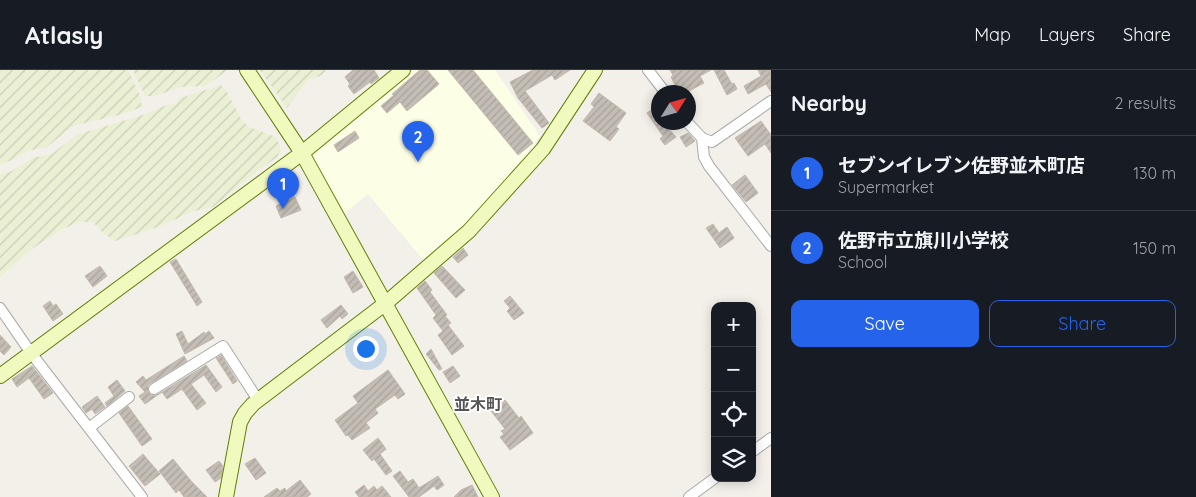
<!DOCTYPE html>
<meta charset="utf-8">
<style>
body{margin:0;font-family:Quicksand,"Noto Sans JP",sans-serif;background:#242831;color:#f1f3f6}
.controls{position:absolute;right:15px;bottom:15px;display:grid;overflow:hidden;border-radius:10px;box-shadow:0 2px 12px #0003}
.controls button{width:45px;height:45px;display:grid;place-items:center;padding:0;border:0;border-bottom:1px solid #363941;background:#171b24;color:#f1f3f6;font:25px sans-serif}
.compass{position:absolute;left:651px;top:15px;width:45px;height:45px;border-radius:50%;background:#171b24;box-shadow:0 2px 12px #0003;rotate:53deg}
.you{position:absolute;left:365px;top:278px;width:18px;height:18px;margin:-12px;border:4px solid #fff;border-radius:50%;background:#1a73e8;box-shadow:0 0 0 8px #1a73e833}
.badge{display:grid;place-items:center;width:32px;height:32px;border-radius:50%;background:#2563eb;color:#fff;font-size:16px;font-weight:700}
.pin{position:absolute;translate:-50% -41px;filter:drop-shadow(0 1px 2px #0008)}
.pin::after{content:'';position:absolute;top:26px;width:18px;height:15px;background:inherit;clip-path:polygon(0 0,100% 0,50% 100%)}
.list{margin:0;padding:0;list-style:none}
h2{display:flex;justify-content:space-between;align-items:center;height:65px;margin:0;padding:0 20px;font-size:21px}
h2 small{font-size:16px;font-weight:400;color:#9ea1a6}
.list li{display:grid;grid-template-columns:32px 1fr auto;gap:15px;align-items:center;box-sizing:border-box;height:75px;padding:0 20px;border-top:1px solid #363941}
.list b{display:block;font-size:19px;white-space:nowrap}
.list p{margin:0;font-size:16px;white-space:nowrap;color:#9ea1a6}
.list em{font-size:16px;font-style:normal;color:#9ea1a6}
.actions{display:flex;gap:10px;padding:15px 20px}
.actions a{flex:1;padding:11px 0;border:1px solid #2563eb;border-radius:10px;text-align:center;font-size:18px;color:#2563eb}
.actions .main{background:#2563eb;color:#fff}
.icon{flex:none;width:28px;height:28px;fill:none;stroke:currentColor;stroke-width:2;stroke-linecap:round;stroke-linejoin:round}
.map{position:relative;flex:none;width:771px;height:427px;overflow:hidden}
header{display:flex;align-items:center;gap:30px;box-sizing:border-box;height:70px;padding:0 25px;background:#171b24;border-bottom:1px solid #363941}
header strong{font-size:24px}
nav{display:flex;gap:28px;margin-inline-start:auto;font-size:18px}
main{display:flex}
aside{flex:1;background:#171b24}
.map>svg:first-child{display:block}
</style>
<header>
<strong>Atlasly</strong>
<nav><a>Map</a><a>Layers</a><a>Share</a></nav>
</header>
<main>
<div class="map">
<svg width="771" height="427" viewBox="0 0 771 427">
<defs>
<pattern id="farmland-furrows" width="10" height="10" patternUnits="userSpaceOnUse" patternTransform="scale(1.25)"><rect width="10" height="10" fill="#ebf0d5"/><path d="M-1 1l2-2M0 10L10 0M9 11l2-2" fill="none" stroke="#c9ceb7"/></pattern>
<pattern id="building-hatch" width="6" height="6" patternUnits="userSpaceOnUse" patternTransform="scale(1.25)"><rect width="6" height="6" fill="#c3bdb5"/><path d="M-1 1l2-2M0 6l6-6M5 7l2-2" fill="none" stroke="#a7a29b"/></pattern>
</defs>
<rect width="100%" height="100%" fill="#f2f0e9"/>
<path fill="#fcffe5" d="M413,0H495L540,66L516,99L468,154L425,192L368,124L345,143L310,85Z"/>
<path fill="url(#farmland-furrows)" d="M0,0H128L140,26L142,37L119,45L76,55L65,62L47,77L27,81L16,88L0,95Z
M133,0H228L205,16L182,17L155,26H145Z
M260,0H326L322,5L307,11L287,38Z
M221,15L226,20L241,49L249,57L276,67L281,79L277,87L255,103L213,137L194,141L158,157L115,171L103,163L93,152H79L65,158L42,172L28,182L0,207V104L10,102L32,88L52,84L76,65L143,45L169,34L177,33V29Z"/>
<path fill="url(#building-hatch)" stroke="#c4b9ab" d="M353,0H374L379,8L371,14L370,12L354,24L348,16L350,14L345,7Z
M420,0H427L439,14L407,41L400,32L387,43L381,36L394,25L392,24Z
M448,0H473L533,73L518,85Z
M533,0H570L555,10L552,5L525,21L549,53L542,58L518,28L510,12Z
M670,0H711L700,6L704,13L687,22H684L681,17L677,19L671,7L673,5Z
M714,0H724L732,14L734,13L737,19L727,25Z
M758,0H771V22L766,14L748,24L744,16L761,6Z
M599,23L626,43L616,57L619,59L610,71L583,51L594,37L591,34Z
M658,35V52H675L668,58L676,67L665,75L660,69L663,66L647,43Z
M761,51L771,65V83L765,74L748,86L735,68Z
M355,61L359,68L338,82L334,75Z
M688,63L695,71L686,77L680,67Z
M745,105L758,123L746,132L732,115Z
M295,127L301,140L281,148L276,136Z
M713,154L719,163L727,157L734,168L720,178L706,158Z
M463,178L468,185L458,193L453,187Z
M176,189L202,232L197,236L170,192Z
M100,196L107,206L93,217L85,206Z
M442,196L465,220L456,228L434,203Z
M353,201L363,217L353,223L344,207Z
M425,211L432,220L430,222L447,245L445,246L451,253L448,255L464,276L452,285L438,265L443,261L433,248L436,245L417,218Z
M510,226L524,243L514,250L507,241L510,238L504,231Z
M50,231L53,236L56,234L63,244L53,251L43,236Z
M341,235L348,244L342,249L340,246L327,258L321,250Z
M182,261L188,274L204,262L205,264L209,261L214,268L185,284L176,264Z
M0,265L11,277L4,285L0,281Z
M431,279L442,299L439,300L426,284Z
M221,285L237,311L233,314L216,288Z
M184,286L187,291L148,315V322L151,325L155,326L162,322L145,334L139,326L145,322L136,312L143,306L146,310Z
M206,295L222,317L216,322L204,305L191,314L206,333L197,340L182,319L167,329L162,322Z
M32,296L53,323L44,329L29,308L17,317L12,309Z
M453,296L460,306L450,313L443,302Z
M388,300L405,324L398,329L395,325L375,339L378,343L366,353L370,358L352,370L348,365L346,366L335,350L358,333L353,326Z
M117,310L125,321L107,336L105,333L114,326L108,317Z
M97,326L105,337L95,344L92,339L86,343L82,337Z
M505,330L519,348L521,346L533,363L510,380L500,367L504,364L501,361L505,359L491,341Z
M128,336L152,369L142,376L119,343Z
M378,368L386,379L380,384L392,401L386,405L374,389L372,391L363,380Z
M143,384L160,404L145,416L129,396Z
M255,388L266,403L256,410L245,394Z
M173,389L192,412L207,427H184L179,420L176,423L159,401Z
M219,391L223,396L221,408L215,412L206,400Z
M400,401L408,412L413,409L419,418L438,406L444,415L437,420L434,416L419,427H409L393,406Z
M300,410L311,424L307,427H264L277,418L280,421L285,418L286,421Z
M364,415L368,421L374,416L377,420L382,416L391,427H359L355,422Z
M472,415L478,427H454L461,420Z"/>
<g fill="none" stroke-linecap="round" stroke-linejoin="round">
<defs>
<path id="street" d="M648,0L665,22
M687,52L702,68L712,72L771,31
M702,68L704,87L709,96L771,176
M0,238L31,283L142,427
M154,319L223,276L258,330
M89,358L129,327
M752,382L771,368
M689,427L715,408"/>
<path id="secondary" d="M247,0L302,83L492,427
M0,306L302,83L403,0
M226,427L240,352L245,343L253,334L386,233L469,161L543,79L595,0"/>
</defs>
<use href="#street" stroke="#a9a9a9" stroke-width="12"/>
<use href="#secondary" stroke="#627d05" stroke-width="16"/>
<use href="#street" stroke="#fff" stroke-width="10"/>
<use href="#secondary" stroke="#f0fabf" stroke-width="14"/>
</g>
<g text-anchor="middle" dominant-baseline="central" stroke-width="4" stroke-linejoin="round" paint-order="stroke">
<g font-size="16" font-weight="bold" fill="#555" stroke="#fff">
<text x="478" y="334">並木町</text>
</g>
</g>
</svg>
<div class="controls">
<button>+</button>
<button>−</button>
<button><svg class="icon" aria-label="locate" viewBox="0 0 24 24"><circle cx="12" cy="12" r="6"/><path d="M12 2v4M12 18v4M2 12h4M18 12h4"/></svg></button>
<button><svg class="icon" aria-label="layers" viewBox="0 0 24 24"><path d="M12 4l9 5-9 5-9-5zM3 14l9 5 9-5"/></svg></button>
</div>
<svg class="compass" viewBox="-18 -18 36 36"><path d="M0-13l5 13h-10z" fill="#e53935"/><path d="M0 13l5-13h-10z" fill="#9ea1a6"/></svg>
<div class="you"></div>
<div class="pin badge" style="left:283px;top:139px">1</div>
<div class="pin badge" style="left:418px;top:92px">2</div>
</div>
<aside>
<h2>Nearby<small>2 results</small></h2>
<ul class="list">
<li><span class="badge">1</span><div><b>セブンイレブン佐野並木町店</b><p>Supermarket</p></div><em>130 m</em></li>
<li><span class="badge">2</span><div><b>佐野市立旗川小学校</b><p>School</p></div><em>150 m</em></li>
</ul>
<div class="actions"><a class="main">Save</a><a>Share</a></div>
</aside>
</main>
